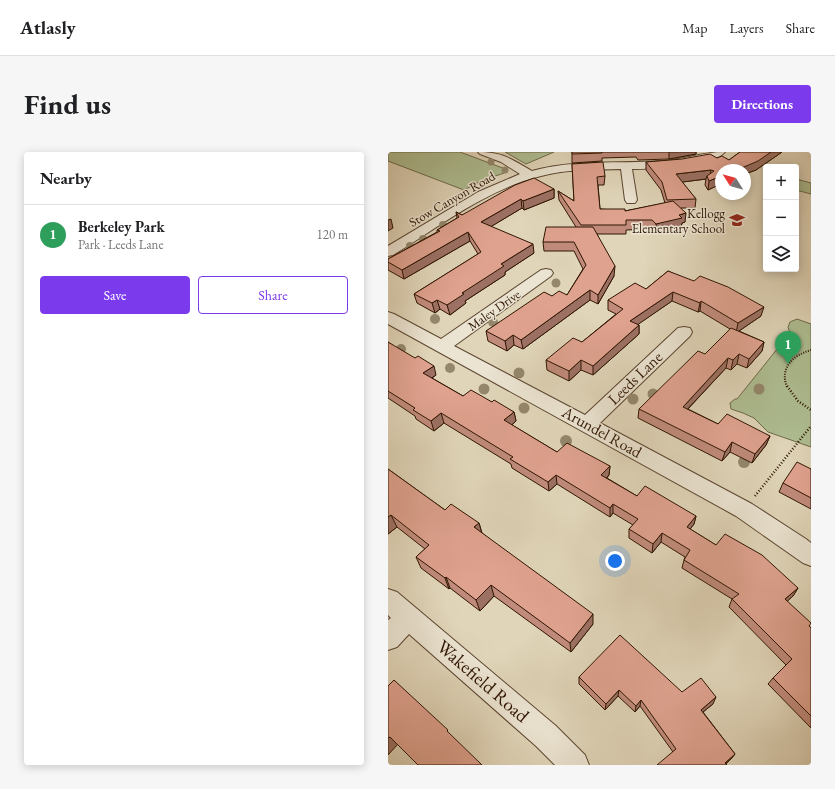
<!DOCTYPE html>
<meta charset="utf-8">
<style>
body{margin:0;font-family:"EB Garamond",serif;background:#f6f6f6;color:#202124}
.controls{position:absolute;right:12px;top:12px;display:grid;overflow:hidden;border-radius:4px;box-shadow:0 2px 10px #0003}
.controls button{width:36px;height:36px;display:grid;place-items:center;padding:0;border:0;border-bottom:1px solid #e0e0e0;background:#fff;color:#202124;font:20px sans-serif}
.compass{position:absolute;left:327px;top:12px;width:36px;height:36px;border-radius:50%;background:#fff;box-shadow:0 2px 10px #0003;rotate:307deg}
.you{position:absolute;left:227px;top:409px;width:14px;height:14px;margin:-10px;border:3px solid #fff;border-radius:50%;background:#1a73e8;box-shadow:0 0 0 6px #1a73e833}
.badge{display:grid;place-items:center;width:26px;height:26px;border-radius:50%;background:#7c3aed;color:#fff;font-size:13px;font-weight:700}
.pin{position:absolute;translate:-50% -33px;filter:drop-shadow(0 1px 2px #0008)}
.pin::after{content:'';position:absolute;top:21px;width:14px;height:12px;background:inherit;clip-path:polygon(0 0,100% 0,50% 100%)}
.list{margin:0;padding:0;list-style:none}
h2{display:flex;justify-content:space-between;align-items:center;height:52px;margin:0;padding:0 16px;font-size:17px}
h2 small{font-size:13px;font-weight:400;color:#757577}
.list li{display:grid;grid-template-columns:26px 1fr auto;gap:12px;align-items:center;box-sizing:border-box;height:60px;padding:0 16px;border-top:1px solid #e0e0e0}
.list b{display:block;font-size:15px;white-space:nowrap}
.list p{margin:0;font-size:13px;white-space:nowrap;color:#757577}
.list em{font-size:13px;font-style:normal;color:#757577}
.actions{display:flex;gap:8px;padding:12px 16px}
.actions a{flex:1;padding:9px 0;border:1px solid #7c3aed;border-radius:4px;text-align:center;font-size:14px;color:#7c3aed}
.actions .main{background:#7c3aed;color:#fff}
.icon{flex:none;width:22px;height:22px;fill:none;stroke:currentColor;stroke-width:2;stroke-linecap:round;stroke-linejoin:round}
.map{position:relative;flex:none;width:423px;height:613px;overflow:hidden;border-radius:4px}
header{display:flex;align-items:center;gap:24px;box-sizing:border-box;height:56px;padding:0 20px;background:#fff;border-bottom:1px solid #e0e0e0}
header strong{font-size:19px}
nav{display:flex;gap:22px;margin-inline-start:auto;font-size:14px}
.intro{display:flex;align-items:center;justify-content:space-between;box-sizing:border-box;height:96px;padding:0 24px}
h1{margin:0;font-size:28px}
.button{padding:10px 18px;border-radius:4px;background:#7c3aed;color:#fff;font-size:14px;font-weight:700}
main{display:flex;gap:24px;padding:0 24px}
aside{flex:1;background:#fff;border-radius:4px;box-shadow:0 2px 10px #0003}
.map>svg:first-child{display:block}
</style>
<header>
<strong>Atlasly</strong>
<nav><a>Map</a><a>Layers</a><a>Share</a></nav>
</header>
<div class="intro"><h1>Find us</h1><a class="button">Directions</a></div>
<main>
<aside>
<h2>Nearby<small></small></h2>
<ul class="list">
<li><span class="badge" style="background:#2e9e5b">1</span><div><b>Berkeley Park</b><p>Park · Leeds Lane</p></div><em>120 m</em></li>
</ul>
<div class="actions"><a class="main">Save</a><a>Share</a></div>
</aside>
<div class="map">
<svg width="423" height="613" viewBox="0 0 423 613">
<rect width="100%" height="100%" fill="#e0d5b9"/>
<filter id="stains"><feTurbulence type="fractalNoise" baseFrequency=".005" numOctaves="4"/><feColorMatrix values="0 0 0 0 .2 0 0 0 0 .09 0 0 0 0 .02 0 0 0 .5 -.17"/></filter>
<radialGradient id="worn" r=".72"><stop offset=".6" stop-color="#630" stop-opacity="0"/><stop offset="1" stop-color="#630" stop-opacity=".3"/></radialGradient>
<path fill="#aebe92" stroke="#6e6a4a" d="M0,0H72L120,18L116,21L91,30L76,38L0,9Z
M117,0H166L138,12Z
M408,27L423,31V42L408,38Z
M409,167L423,172V295L380,280L366,266L355,261L343,257L342,251L347,247H349L402,181L400,175L402,170Z"/>
<g fill="none" stroke-linecap="round" stroke-linejoin="round">
<defs>
<path id="minor" d="M90,0C115,0 123,7 144,19C186,7 230,12 273,9C294,8 315,0 337,0C325,15 263,17 244,17L249,48L247,51H239L237,48L233,17C206,18 179,17 153,24C99,37 52,74 5,103L0,104V94L90,40L132,22L113,10L92,2Z
M158,117L163,118L165,121L163,124L66,194L197,263L290,176L296,175L302,176L304,180L302,184L212,271L364,352L418,387L423,391V414L415,411L348,364L0,172V160L6,162L53,187L153,118Z
M0,437L9,440L168,574L197,603L201,613H167L148,594L21,482L9,495L0,498V468L3,466L0,463Z"/>
</defs>
<use href="#minor" stroke="#5b4530" stroke-width="2"/>
<path stroke="#2f1502" stroke-width="2" stroke-dasharray="1 1.5" stroke-linecap="butt" d="M399,235C391,215 406,203 423,198"/>
<path stroke="#2f1502" stroke-width="2.5" stroke-dasharray="1 2" stroke-linecap="butt" d="M399,234L410,249L423,258
M367,344L423,274"/>
<use href="#minor" fill="#ebe4d2" fill-rule="evenodd"/>
</g>
<g fill="#94876c">
<circle cx="103" cy="10" r="3.5"/>
<circle cx="117" cy="18" r="3.5"/>
<circle cx="55" cy="73" r="4"/>
<circle cx="35" cy="87" r="4"/>
<circle cx="22" cy="94" r="4"/>
<circle cx="168" cy="131" r="4.5"/>
<circle cx="47" cy="167" r="5"/>
<circle cx="105" cy="170" r="5"/>
<circle cx="13" cy="197" r="5"/>
<circle cx="62" cy="216" r="5"/>
<circle cx="131" cy="221" r="5.5"/>
<circle cx="96" cy="237" r="5.5"/>
<circle cx="371" cy="237" r="5.5"/>
<circle cx="265" cy="242" r="5.5"/>
<circle cx="245" cy="247" r="5.5"/>
<circle cx="136" cy="256" r="5.5"/>
<circle cx="178" cy="289" r="6"/>
<circle cx="356" cy="310" r="6"/>
</g>
<path fill="#c08b7b" stroke="#2f1502" d="M184,0H308V2L281,7L250,8L248,5L214,6V9L184,11Z
M352,0H394L368,18L357,22V18L320,38L317,33L318,27L294,30L308,47L307,56H293L297,70L294,71L293,75L268,81L264,77L238,78V82H209L226,124L210,152L202,148L135,197L126,193L119,199L100,189L98,179L164,144L179,143L195,117L186,99H156L155,90L188,75L171,48L170,39L186,49L184,12L217,24L216,33H210L212,57L237,59L277,51L273,38L258,18V10L329,6L341,8Z
M166,37V46L136,58L134,56L102,75L146,101L117,120V123L77,149L78,151L62,163L52,157L47,161L29,151L26,142L90,102L82,89L16,127L0,118V107L49,80V78L69,66L68,60L74,63Z
M280,119L373,164L351,179L376,190L374,199L359,216L349,212L343,218L338,216L300,257L330,272L382,284L378,293L364,311L342,300L334,309L250,266L251,257L317,202L342,177L312,159L310,160L284,149L250,172L251,173V182L205,223L193,218L181,229L159,218L158,208L194,190L228,162L220,158V148L258,137Z
M0,190L48,223L44,226L75,244L104,250L126,260L128,269L124,273L169,300L222,314L221,323L219,326L249,344L308,364L306,372L302,377L328,393L410,436L405,444L399,449L423,476V576L380,532L385,526L398,513L341,455L344,447L294,416L296,408L297,405L273,390L264,401L241,386V377L245,373L225,361L222,365L169,332L161,339L124,316L123,312L56,271L46,279L28,267L27,264L0,246Z
M0,317L57,358L91,371L94,381L205,472L183,500L106,444L92,459L62,436L61,437L33,416L28,405L37,397L9,375L0,382Z
M423,317V357L391,340L395,331Z
M191,525L294,540L325,552L315,560L347,602L343,607L338,612L285,600L252,554L247,560L230,544L217,558L191,532Z"/>
<path fill="#9c7164" stroke="#2f1502" d="M281,0H308V2L281,7Z
M383,0H394L368,18L357,22V18H349Z
M323,18L322,26L319,24L318,27L287,31L288,22Z
M333,24V32L320,38L321,29Z
M166,37V46L136,58L135,49Z
M133,47L134,56L94,80L93,70Z
M298,61L297,70L294,71L293,75L268,81V72L291,63Z
M3,67L5,76L0,79V68Z
M80,80L82,89L16,127L14,118Z
M145,92L146,101L117,120V123L77,149L78,151L62,163L59,153L74,141L113,112Z
M227,114L226,124L210,152V143Z
M202,138V148L135,197L133,188Z
M285,140L284,149L242,178V169Z
M49,148L52,157L47,161L44,151Z
M313,149L312,159L310,160L312,151Z
M376,155L373,164L348,181L350,171Z
M251,173V182L205,223V214Z
M125,183L126,193L119,199L117,189Z
M376,190L374,199L359,216L361,207Z
M351,202L349,212L343,218L345,208Z
M340,206L338,216L293,264L295,255Z
M193,208V218L181,229V219Z
M46,214L48,223L38,230L35,221Z
M126,260L128,269L118,278L116,268Z
M53,261L56,271L46,279L43,269Z
M382,284L378,293L364,311L367,302Z
M344,290L342,300L334,309L337,300Z
M222,314L221,323L213,332V323Z
M168,323L169,332L161,339L160,330Z
M225,352V361L222,365V356Z
M3,363L9,375L0,382V365Z
M308,364L306,372L297,384L299,375Z
M91,371L94,382L86,375Z
M274,381L273,390L264,401L265,392Z
M58,425L62,436L61,437L57,426Z
M103,433L106,444L92,459L88,448Z
M410,436L405,444L393,455L397,447Z
M205,462V472L183,500L182,491Z
M231,538L230,544L217,558L218,552Z
M328,545L325,552L310,564L313,558Z
M253,548L252,554L247,560L248,554Z
M2,585L10,592L0,603V586Z
M347,602L343,607L336,613L337,611Z"/>
<path fill="#dfa28f" stroke="#2f1502" d="M184,0H214V1L184,2Z
M352,0H383L370,9L349,18H333V24L321,29L319,24L326,19L323,18L288,22L308,47L279,48L274,30L258,10L294,7L322,2L329,6L334,4L341,8Z
M215,10L217,24L209,25L212,57H237V59L285,49L298,61L291,63L294,66L268,72L264,68H238V73H193L170,39L186,49L184,12Z
M146,26L166,37L135,49L133,47L93,70L145,92L113,112L116,114L74,141L76,142L59,153L49,148L44,151L26,142L93,100L80,80L14,118L0,110V107L52,79L49,78L71,65L68,60L74,63L127,33Z
M158,75H205L227,114L210,143L202,138L133,188L125,183L117,189L98,179L156,140L164,144L171,139L179,143L198,113L186,90H155Z
M280,119L306,129L312,124L340,135L376,155L350,171L313,149L312,151L285,140L242,169L251,173L205,214L193,208L181,219L158,208L185,186L194,190L235,157L220,148L247,131L258,137Z
M343,176L376,190L361,207L351,202L345,208L340,206L295,255L330,272L339,262L382,284L367,302L344,290L337,300L251,257L310,199L317,202Z
M0,190L27,206L30,204L46,214L35,221L75,244L83,238L104,250L106,248L126,260L116,268L169,300L179,291L222,314L213,323L249,344L257,334L308,364L299,375L328,393L337,382L374,403L410,436L397,447L423,471L421,474L423,476V564L385,526L404,507L344,447L351,442L296,408L302,398L274,381L265,392L241,377L250,367L225,352L222,356L168,323L160,330L122,307L125,305L53,261L43,269L25,258L27,256L0,239Z
M409,310L423,317V346L395,331Z
M0,317L57,358L63,352L91,371L86,375L205,462L182,491L103,433L88,448L58,425L57,426L28,405L41,393L3,363L0,365Z
M232,483L294,540L313,526L328,545L313,558L347,602L337,611L339,613H269L288,597L253,548L248,554L231,538L218,552L191,525Z
M6,528L60,578L59,579L94,613H30L2,585L0,586V534Z"/>
<defs>
<symbol id="school-bare" viewBox="-9 -9 18 18"><path d="M0-5L7-2L0 1L-7-2ZM-4 1L0 2.5L4 1V4Q0 6-4 4Z" fill="#8f2418" stroke="#ebe4d2" stroke-width="2.5" paint-order="stroke"/></symbol>
</defs>
<g fill-rule="evenodd">
<use href="#school-bare" x="338" y="57" width="22" height="22"/>
</g>
<g text-anchor="middle" dominant-baseline="central" stroke-width="3" stroke-linejoin="round" paint-order="stroke">
<g font-size="13" fill="#2f1502" stroke="#ebe4d2">
<text transform="translate(64 47) rotate(-30)">Stow Canyon Road</text>
<text transform="translate(106 158) rotate(-35)">Maley Drive</text>
</g>
<g font-size="13" fill="#2f1502" stroke="#ebe4d2" text-anchor="end">
<text x="337" y="61">Kellogg<tspan x="337" dy="15">Elementary School</tspan></text>
</g>
<g font-size="16" fill="#2f1502" stroke="#ebe4d2">
<text transform="translate(247 226) rotate(-44)">Leeds Lane</text>
<text transform="translate(214 280) rotate(29)">Arundel Road</text>
</g>
<g font-size="19" fill="#2f1502" stroke="#ebe4d2">
<text transform="translate(95 529) rotate(41)">Wakefield Road</text>
</g>
</g>
<rect width="100%" height="100%" filter="url(#stains)"/>
<rect width="100%" height="100%" fill="url(#worn)"/>
</svg>
<div class="controls">
<button>+</button>
<button>−</button>
<button><svg class="icon" aria-label="layers" viewBox="0 0 24 24"><path d="M12 4l9 5-9 5-9-5zM3 14l9 5 9-5"/></svg></button>
</div>
<svg class="compass" viewBox="-18 -18 36 36"><path d="M0-13l5 13h-10z" fill="#e53935"/><path d="M0 13l5-13h-10z" fill="#757577"/></svg>
<div class="you"></div>
<div class="pin badge" style="left:400px;top:212px;background:#2e9e5b">1</div>
</div>
</main>
